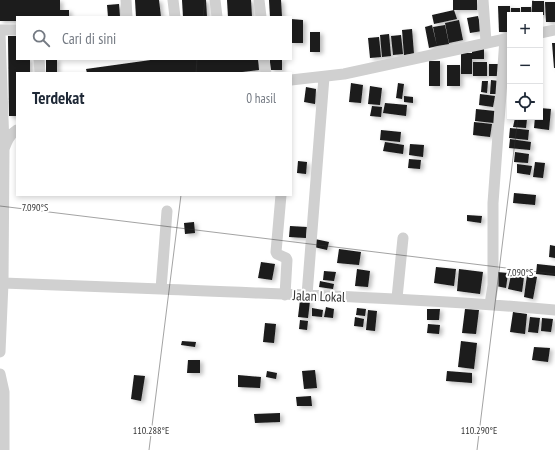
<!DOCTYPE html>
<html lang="id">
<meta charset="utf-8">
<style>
body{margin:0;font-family:"PT Sans Narrow",sans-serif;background:#f6f6f7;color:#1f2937}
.controls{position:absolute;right:12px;top:12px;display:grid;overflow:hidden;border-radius:0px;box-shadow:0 2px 6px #0003}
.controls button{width:36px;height:36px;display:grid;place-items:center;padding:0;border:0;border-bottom:1px solid #e0e1e3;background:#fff;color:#1f2937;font:20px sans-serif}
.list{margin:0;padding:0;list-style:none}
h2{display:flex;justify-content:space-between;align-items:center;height:52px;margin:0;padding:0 16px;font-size:17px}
h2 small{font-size:13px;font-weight:400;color:#747a83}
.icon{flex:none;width:22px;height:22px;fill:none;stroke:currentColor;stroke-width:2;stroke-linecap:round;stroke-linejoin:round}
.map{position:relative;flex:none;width:555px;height:450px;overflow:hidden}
.search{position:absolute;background:#fff;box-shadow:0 2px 6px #0003;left:16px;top:16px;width:276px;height:44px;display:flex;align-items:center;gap:10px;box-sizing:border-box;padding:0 14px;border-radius:0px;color:#747a83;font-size:15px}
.panel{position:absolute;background:#fff;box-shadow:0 2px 6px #0003;left:16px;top:72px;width:276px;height:124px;border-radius:0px}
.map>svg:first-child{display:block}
</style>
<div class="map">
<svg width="555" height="450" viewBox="0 0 555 450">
<defs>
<filter id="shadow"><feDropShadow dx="3" dy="2" stdDeviation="2" flood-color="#0004"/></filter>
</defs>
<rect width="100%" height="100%" fill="#fff"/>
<path fill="#1a1a1a" filter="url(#shadow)" d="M0,0H60V10H69V17H17V21H0Z
M135,0H159L161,17H136Z
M182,0H206L207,17H183Z
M227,0H251L252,17H228Z
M269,0H281L282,17H270Z
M453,0H477V10H454L457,19L434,24L432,15L454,10H453Z
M532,1H544V15H532Z
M545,2H555V22H546Z
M119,4L120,17H108L107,5Z
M498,6H510V32H499Z
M521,7H531V15H521Z
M511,8H520V15H511Z
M478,16L482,31L470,33L467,18Z
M291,19L303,20V43H291Z
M459,20L463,40L449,43L445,23Z
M432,25L437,46L429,48L425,27Z
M445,25L449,44L437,46L433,27Z
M412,29L414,54L404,55L402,30Z
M310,32H320V52H310Z
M389,34L391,56L382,57L380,35Z
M401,35L403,54L393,55L391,36Z
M8,36H17V59H30V73H17V116H9Z
M379,37L381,57L370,58L368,38Z
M552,43H555V68H554Z
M472,49H484V59H472Z
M461,53H472V74H461Z
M46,59H57V73H46Z
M158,59H258L259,70L234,73H87L86,69Z
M270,59H282V70H270Z
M429,61H440V86H429Z
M473,62H487V76H473Z
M489,64H498L499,76H489Z
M447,65H460V86H447Z
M491,80L499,81L497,94H490Z
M482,81H488L487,93L481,92Z
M351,83L363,85L361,103L349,102Z
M398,83L404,84L402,99L396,98Z
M370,86L382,88L380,105L368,104Z
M306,87L316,89L315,104L304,102Z
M480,94L495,96L493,107L479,105Z
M404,96L413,97V103L404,102Z
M385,103L407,105L406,116L383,113Z
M372,106L382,107L381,117L370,116Z
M540,108L551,109L549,130L534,128L535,117H540Z
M476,109L495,111L494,123L475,121Z
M515,118L527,119L526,128L513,127Z
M474,122L492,124L490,137L473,135Z
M510,128L529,130L528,140L509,138Z
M381,130L401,132L400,142L380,140Z
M510,139L531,142L530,150L509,148Z
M385,142L404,145L403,154L383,151Z
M410,144L424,145L423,157L409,155Z
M515,152L529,154L528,163L514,162Z
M409,159L421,160L420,169L408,168Z
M298,161L307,162L306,174L297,173Z
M535,162L545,163L543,178L533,177Z
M517,164L532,166L530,175L517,173Z
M514,193L536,195L535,205L513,203Z
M467,215L482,216L481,223L467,221Z
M194,222L195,233L185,234L184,223Z
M290,226L307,227L306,238L289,237Z
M315,239L329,242L327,250L314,247Z
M550,245L555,246V258L549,257Z
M339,249L361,252L359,265L337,263Z
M261,262L275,264L272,280L258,278Z
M537,264L555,266V276L536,274Z
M436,267L456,269L454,286L434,283Z
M357,269L370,271L368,287L355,286Z
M459,269L483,272L480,294L457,291Z
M324,271L336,272L334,281L323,280Z
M497,272L508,273L506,288L496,286Z
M511,275L524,277L522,292L508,289Z
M527,275L537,277L533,299L524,297Z
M320,281L334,284L333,289L319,287Z
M300,300L310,301L308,318L298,317Z
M326,307L334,309L333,318L324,317Z
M312,308L323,310L322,317L312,316Z
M357,308L366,309L365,316L356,315Z
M427,309H440L439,320H427Z
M465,309L479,310L476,334L462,333Z
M368,310L377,311L375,331L366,330Z
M513,312L527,314L525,334L510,332Z
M355,317L364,319L363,327L354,326Z
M530,317L540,318L538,333L528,332Z
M542,318L553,319L551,332L541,331Z
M300,320L308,321L307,330L299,329Z
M265,323L276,324L274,343L263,342Z
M428,324L440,325L439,334L427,333Z
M182,341L196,342L195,347L181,345Z
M461,341L477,343L474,369L458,367Z
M534,347L550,348L548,362L532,360Z
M188,360H200V373H187Z
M315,370L317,388L304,389L302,371Z
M267,371L277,373L276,379L266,377Z
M447,371L472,373V383L446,381Z
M134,375L145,376L141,401L131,399Z
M238,375L261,377L260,388L238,387Z
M311,396L312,406H297L296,397Z
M280,413V422L255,423L254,414Z"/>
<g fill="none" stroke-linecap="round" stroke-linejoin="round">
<path stroke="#d0d0d0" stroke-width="11" d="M126,0L127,17
M173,0L175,17
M215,0L217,17
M259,0L261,17
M483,0L486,42
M0,30H17
M0,33L4,146
M540,33L555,30
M39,59L40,73
M264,59L266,73
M291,80L344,74L510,38
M281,195L276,252L277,254L286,258L287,260L285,295
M167,211L161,289C293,295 424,298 555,310
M3,283L161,289
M307,295L324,77
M397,298L403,238
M490,304L493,285V203L505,39
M0,352L3,283L4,149C7,141 9,135 17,130
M0,374L4,392V450"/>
</g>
<path fill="none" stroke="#333" stroke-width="1" stroke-opacity="0.45" d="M531,15L533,0M203,17L205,0M196,73L197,59M0,206L555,274M149,450L181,195M477,450L518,117"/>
<g text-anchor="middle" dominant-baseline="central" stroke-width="4" stroke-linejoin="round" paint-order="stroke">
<g font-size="14" fill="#333" stroke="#fff">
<text transform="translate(319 296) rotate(2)">Jalan Lokal</text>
</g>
</g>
<g font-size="10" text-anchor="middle" fill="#333" stroke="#fff" stroke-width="4" stroke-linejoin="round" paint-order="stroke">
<text x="35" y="211">7.090°S</text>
<text x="520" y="276">7.090°S</text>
<text x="151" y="434">110.288°E</text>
<text x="479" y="434">110.290°E</text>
</g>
</svg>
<div class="controls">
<button>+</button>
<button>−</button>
<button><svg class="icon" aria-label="locate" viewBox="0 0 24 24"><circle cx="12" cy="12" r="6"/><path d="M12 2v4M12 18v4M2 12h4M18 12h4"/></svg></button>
</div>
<div class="search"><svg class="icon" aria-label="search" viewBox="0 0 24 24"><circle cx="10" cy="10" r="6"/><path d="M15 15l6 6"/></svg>Cari di sini</div>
<section class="panel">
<h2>Terdekat<small>0 hasil</small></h2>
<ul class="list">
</ul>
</section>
</div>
